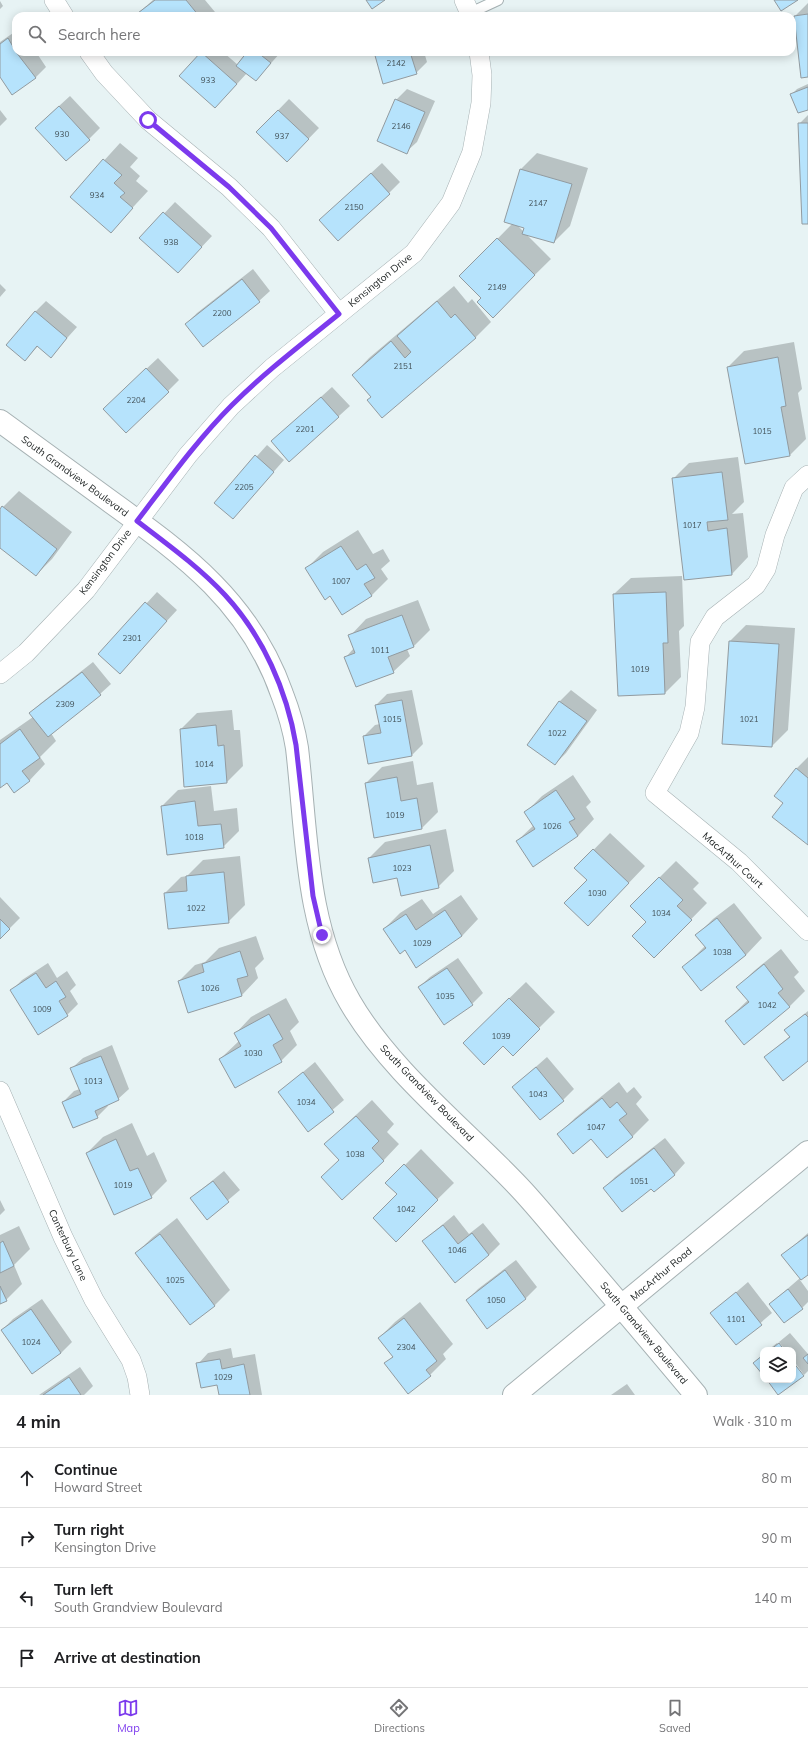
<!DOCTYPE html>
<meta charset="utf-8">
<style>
body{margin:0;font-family:Mulish,sans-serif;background:#f6f6f6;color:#202124}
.controls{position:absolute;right:12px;bottom:12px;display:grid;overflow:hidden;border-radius:8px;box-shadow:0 2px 10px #0003}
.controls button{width:36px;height:36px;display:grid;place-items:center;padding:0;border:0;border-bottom:1px solid #e0e0e0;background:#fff;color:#202124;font:20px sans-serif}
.stop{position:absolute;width:12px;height:12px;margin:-9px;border:3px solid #7c3aed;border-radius:50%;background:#fff}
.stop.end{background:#7c3aed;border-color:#fff;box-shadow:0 1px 4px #0008}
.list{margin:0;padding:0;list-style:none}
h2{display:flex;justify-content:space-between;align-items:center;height:52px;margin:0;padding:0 16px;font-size:17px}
h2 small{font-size:13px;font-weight:400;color:#757577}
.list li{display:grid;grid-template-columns:26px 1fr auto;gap:12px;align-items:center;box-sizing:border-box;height:60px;padding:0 16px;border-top:1px solid #e0e0e0}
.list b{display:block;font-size:15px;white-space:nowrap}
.list p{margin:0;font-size:13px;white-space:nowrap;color:#757577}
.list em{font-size:13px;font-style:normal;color:#757577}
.icon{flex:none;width:22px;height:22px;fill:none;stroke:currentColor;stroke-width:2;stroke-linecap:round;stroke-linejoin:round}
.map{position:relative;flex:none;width:808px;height:1395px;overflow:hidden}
.search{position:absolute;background:#fff;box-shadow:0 2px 10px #0003;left:12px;right:12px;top:12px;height:44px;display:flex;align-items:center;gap:10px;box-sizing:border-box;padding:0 14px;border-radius:12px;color:#757577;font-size:15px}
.sheet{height:292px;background:#fff}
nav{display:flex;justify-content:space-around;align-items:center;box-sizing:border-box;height:56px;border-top:1px solid #e0e0e0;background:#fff;font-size:11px;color:#757577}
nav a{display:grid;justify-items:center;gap:2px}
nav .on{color:#7c3aed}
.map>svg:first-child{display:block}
</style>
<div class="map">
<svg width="808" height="1395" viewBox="0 0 808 1395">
<rect width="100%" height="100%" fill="#e7f3f4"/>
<path fill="#0003" fill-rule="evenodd" d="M153,0H205L215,12L211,16H135Z
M0,1L3,6L0,9Z
M808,3V76L795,16Z
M413,13L414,16H403Z
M16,31V52H36L46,67L35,78L0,76V42Z
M202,52H223L238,65L249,52H281L256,80L247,73L226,96L181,76Z
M375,52H424L427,62L416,73Z
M808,84V108L792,94L797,89Z
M407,89L435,101L417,142L406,152L396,100Z
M70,96L100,128L89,139L47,117Z
M289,99L319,128L287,161L257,132Z
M0,110L7,119L0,126Z
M808,115V223L799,124Z
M120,143L138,158L130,167L140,176L136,181L148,191L111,231L71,197Z
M537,153L588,168L570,226L554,242L526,234L551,259L493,316L482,298L461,276L513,223L521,169ZM516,224L525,227L524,232Z
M382,163L400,182L389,193L320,220Z
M175,202L212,236L178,272L141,238Z
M253,269L270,291L259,301L186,324L197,313Z
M0,284L6,290L0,297Z
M454,286L468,303L472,299L491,322L475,338L368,400L372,396L353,375L369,358Z
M46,301L77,327L51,356L38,346L25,360L35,312Z
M794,342L802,389L798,393L806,439L790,455L728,367L744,351Z
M158,358L179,380L168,391L115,398Z
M332,387L350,406L290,460L272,441Z
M267,445L284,460L233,518L215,503Z
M738,457L744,502L732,514L743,513L748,557L732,574L685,579L673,479L689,463Z
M19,491L72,532L52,559L36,575L0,547V510Z
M358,530L373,554L383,549L390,561L381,569L388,579L372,595L342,614L331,595L306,569L323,552Z
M682,576L684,626L679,631L681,677L665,693L614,594L631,578Z
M157,592L177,610L130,661L100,654Z
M418,600L430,630L414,646L407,649L410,656L393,672L346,657L354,648L350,636L366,619Z
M746,625L795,628L788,730L772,746L730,641Z
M93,662L111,684L100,694L51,733L56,741L40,757L45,764L29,781L7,782L0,787V740L33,717L30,713L41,703Z
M412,690L423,744L412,755L364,736L375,725L380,724L376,705L387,694Z
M571,690L597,710L566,753L555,764L528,745L560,701Z
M232,710L234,730H240L243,766L227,782L181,729L197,713Z
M808,757V843L784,802L796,769Z
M413,761L417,785L433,782L438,812L422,828L366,783L382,767Z
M573,775L591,802L586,807L594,819L578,836L517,841L534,825L526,812L542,796Z
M211,786L214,811L237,808L239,831L223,847L162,806L178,790Z
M446,829L454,871L438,887L398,876L369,858L385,842Z
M610,833L645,866L604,909L588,880L576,868Z
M240,856L245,905L228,922L165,893L181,877L187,876L203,860Z
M676,861L699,883L693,889L707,903L654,957L647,922L631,906Z
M461,895L478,919L462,936L384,929L400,913L422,899L433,914Z
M0,897L20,918L0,938Z
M734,903L762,938L746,955L701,990L684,967L705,946L697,935L713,919Z
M256,936L264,959L255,968L258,978L242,995L188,1012L179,981L195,965L205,962L219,948Z
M781,949L799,972L794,977L805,991L789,1007L726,1021L748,1000L738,987L754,971Z
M458,958L483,993L472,1004L419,987L430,977Z
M48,963L57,978L67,971L76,985L70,991L78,1004L67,1015L11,991L22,980Z
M526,982L555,1012L513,1054L480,1027Z
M286,998L299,1022L290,1031L297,1045L281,1061L220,1059L239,1041L235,1034L251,1017Z
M808,1011V1060L765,1057L790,1036L785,1030Z
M112,1045L129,1089L118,1099L107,1104L108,1106L97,1117L63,1102L74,1091L80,1089L72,1068L83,1058Z
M547,1057L574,1089L563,1100L513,1087Z
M315,1062L344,1100L309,1130L279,1092Z
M619,1082L627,1093L634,1087L642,1097L636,1104L649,1120L633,1136L607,1157L591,1138L559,1134L575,1118Z
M372,1100L394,1124L387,1132L399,1144L383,1161L340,1160L342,1128Z
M132,1123L147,1156L154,1152L167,1181L151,1197L87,1153L103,1137Z
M665,1138L685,1163L675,1174L654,1191L651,1187L604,1188L615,1177Z
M421,1149L454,1183L396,1240L398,1194L387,1183Z
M224,1171L240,1190L207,1218L191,1198Z
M0,1200L5,1210L0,1215Z
M454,1215L469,1234L483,1223L500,1244L489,1255L423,1241Z
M177,1218L230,1290L214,1306L136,1253L153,1237Z
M19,1226L30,1249L14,1265L22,1284L6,1300L0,1303V1235Z
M808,1233V1274L800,1280L808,1291V1302L802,1308L770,1304L800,1278L783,1255Z
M516,1260L537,1287L526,1298L488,1327L467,1300L478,1289Z
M748,1282L772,1313L736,1344L712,1313Z
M42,1299L72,1342L61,1353L32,1373L2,1330L13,1319Z
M420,1302L453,1344L443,1354L446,1359L430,1375L408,1393L386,1364L393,1356L379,1338L395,1322Z
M790,1333L808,1354V1371L804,1375L793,1360V1350H785L779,1342Z
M777,1343L783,1350H768Z
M231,1348L233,1358L255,1354L262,1395H220L218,1384L198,1364L208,1353Z
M80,1367L93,1386L84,1395H39Z
M627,1384L635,1395H611Z"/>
<path fill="#b6e3fc" stroke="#929ba0" d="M155,0H186L199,16H134Z
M366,0H385L372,9Z
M774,0H798L781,11Z
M808,14V77L801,78L794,16Z
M8,38L16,52L36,78L12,95L0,77V44Z
M201,52L237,84L215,108L179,76Z
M247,52H257L271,63L256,81L236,66Z
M374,52H410L417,74L383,84Z
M808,87V110L798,113L790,94Z
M395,99L425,112L407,154L377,141Z
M59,106L90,140L66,161L35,128Z
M278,110L309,139L287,162L256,132Z
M798,123H808V224H802Z
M103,159L122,175L114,183L125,193L120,197L133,208L111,233L70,197Z
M520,169L572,184L554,243L522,234L524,228L504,222Z
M371,173L390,194L338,241L319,220Z
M163,212L202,247L178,273L139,238Z
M497,238L535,275L493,318L477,302L481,298L459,276Z
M242,279L260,302L203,347L185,324Z
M437,301L451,318L455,314L476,338L382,418L367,400L371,397L352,375L391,341L405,358L411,352L397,336Z
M35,311L67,338L51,358L37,346L25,361L6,345Z
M778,357L786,406L781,407L790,456L745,464L727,367Z
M146,368L169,392L126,433L103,409Z
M321,397L339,417L289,462L271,441Z
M255,455L274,472L233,519L214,503Z
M722,472L728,520L707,522L708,531L727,528L732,575L684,580L672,478Z
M2,506L57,549L36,576L0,548V509Z
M341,546L357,570L366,564L375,578L364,584L372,596L342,615L330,596L325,600L305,568Z
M666,592L668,643H663L665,694L618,696L613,594Z
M145,602L167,621L120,674L98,654Z
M402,615L414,647L388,657L394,673L356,687L344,657L355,653L348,635Z
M729,641L779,644L772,747L722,744Z
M82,672L101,695L48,737L29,713Z
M402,700L412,756L368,764L363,736L381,733L375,705Z
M559,701L587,721L555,765L527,745Z
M216,725L218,746L224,745L227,783L184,787L180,729Z
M20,729L40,758L22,771L30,781L14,793L7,783L0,788V744Z
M796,768L808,778V845L772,817L783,803L774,796Z
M397,777L401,801L417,798L422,829L374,838L365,783Z
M556,790L575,819L569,822L578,836L533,867L516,841L535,829L524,812Z
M195,801L198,826L221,824L224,848L167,855L161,806Z
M430,845L439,888L401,896L397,878L373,883L368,858Z
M593,849L629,883L588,926L564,903L587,880L574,868Z
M224,872L229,923L168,929L164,893L187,891L186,876Z
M659,877L683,900L677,906L692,920L654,958L632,936L646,922L630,906Z
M445,910L462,936L416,968L405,950L400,954L383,929L406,914L416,930Z
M717,918L746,955L701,991L682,967L706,948L695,935Z
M0,919L10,929L0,939Z
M240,951L248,976L237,979L242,996L188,1013L178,981L204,972L202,964Z
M764,964L783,989L778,993L790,1007L744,1045L725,1021L749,1002L736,987Z
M447,968L473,1005L444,1025L418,987Z
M36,973L46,988L56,981L66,997L59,1001L68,1016L38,1035L10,990Z
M509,998L540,1029L513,1056L503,1046L484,1065L463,1043Z
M269,1014L283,1039L273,1045L282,1062L235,1088L219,1059L241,1046L234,1033Z
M805,1014L808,1017V1061L783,1081L764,1057L790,1037L784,1030Z
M101,1056L119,1100L95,1111L98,1118L73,1128L62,1102L81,1094L70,1068Z
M536,1067L564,1101L540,1120L512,1087Z
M303,1072L334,1112L308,1132L278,1092Z
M602,1098L610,1108L617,1102L627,1114L619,1120L633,1137L607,1158L591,1139L573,1154L557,1134Z
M356,1116L379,1141L372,1148L384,1161L342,1200L321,1177L339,1160L324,1144Z
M116,1139L130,1171L138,1168L152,1198L114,1215L86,1153Z
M654,1148L675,1175L654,1192L651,1189L622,1212L603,1188Z
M404,1164L438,1200L396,1242L373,1218L397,1194L385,1183Z
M213,1181L229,1202L207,1220L190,1198Z
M443,1225L458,1244L472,1233L489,1255L455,1283L422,1241Z
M160,1234L215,1306L190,1325L135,1253Z
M808,1235V1275L801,1280L781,1255Z
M3,1241L14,1266L0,1273V1243Z
M505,1270L526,1299L487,1329L466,1300Z
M0,1286L7,1301L0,1304Z
M788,1289L803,1309L784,1323L769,1304Z
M736,1292L762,1325L736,1345L710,1313Z
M31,1309L61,1353L32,1374L1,1330Z
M404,1318L437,1361L426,1370L431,1376L408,1394L384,1363L393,1357L378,1338Z
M779,1343L784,1350H770Z
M808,1354V1364L803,1358Z
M763,1355V1375L753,1363Z
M220,1359L222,1369L244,1364L250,1395H219L217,1385L201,1388L196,1363Z
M793,1362L804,1376L778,1395L767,1380H793Z
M69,1377L81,1395H43Z"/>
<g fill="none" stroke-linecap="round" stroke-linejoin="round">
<defs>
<path id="service" d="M470,13L498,0"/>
<path id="minor" d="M54,0L64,16
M464,0L471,16
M89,52L104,73L148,120L229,187L271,228L339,314
M808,475L794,488L775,535L766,569L756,585L715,617L700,642L695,707L689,733L655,793L739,862L808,931
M0,674L26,653L86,590L188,455L231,406L272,368L414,253L451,203L472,152L481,103L482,75L479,52
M0,1091L63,1237L94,1300L131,1360L137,1377L140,1395"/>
<path id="tertiary" d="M0,421C37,448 74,475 111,502C186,556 250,603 282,694C289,712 294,729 297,748C307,834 305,925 350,1002C390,1071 463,1128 518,1186C538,1207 556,1230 575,1252C616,1300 656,1347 696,1395
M514,1395L808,1152"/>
</defs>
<use href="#service" stroke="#a6b1b3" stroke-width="12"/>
<use href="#minor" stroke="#a6b1b3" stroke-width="20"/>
<use href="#tertiary" stroke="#a6b1b3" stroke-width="24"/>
<use href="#service" stroke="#fff" stroke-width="10"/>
<use href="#minor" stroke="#fff" stroke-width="19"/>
<use href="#tertiary" stroke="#fff" stroke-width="22"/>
</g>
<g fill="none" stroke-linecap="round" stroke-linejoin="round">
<path stroke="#7c3aed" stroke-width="5" d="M148,120L229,187L271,228L339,314C302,344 265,372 232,405C197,440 167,482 137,521C167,544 199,567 225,595C263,636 287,691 296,745L313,896L322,935"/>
</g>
<g text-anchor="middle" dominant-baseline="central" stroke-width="3" stroke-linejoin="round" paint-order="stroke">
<g font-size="8" fill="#425157">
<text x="396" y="63">2142</text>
<text x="208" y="80">933</text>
<text x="401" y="126">2146</text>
<text x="62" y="134">930</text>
<text x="282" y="136">937</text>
<text x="97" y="195">934</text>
<text x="538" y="203">2147</text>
<text x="354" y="207">2150</text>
<text x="171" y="242">938</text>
<text x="497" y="287">2149</text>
<text x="222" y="313">2200</text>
<text x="403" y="366">2151</text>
<text x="136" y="400">2204</text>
<text x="305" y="429">2201</text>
<text x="762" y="431">1015</text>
<text x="244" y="487">2205</text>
<text x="692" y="525">1017</text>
<text x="341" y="581">1007</text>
<text x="132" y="638">2301</text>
<text x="380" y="650">1011</text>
<text x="640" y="669">1019</text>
<text x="65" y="704">2309</text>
<text x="392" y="719">1015</text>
<text x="749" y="719">1021</text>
<text x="557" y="733">1022</text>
<text x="204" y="764">1014</text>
<text x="395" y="815">1019</text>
<text x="552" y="826">1026</text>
<text x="194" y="837">1018</text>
<text x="402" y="868">1023</text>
<text x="597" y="893">1030</text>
<text x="196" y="908">1022</text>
<text x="661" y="913">1034</text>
<text x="422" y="943">1029</text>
<text x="722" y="952">1038</text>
<text x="210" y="988">1026</text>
<text x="445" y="996">1035</text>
<text x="767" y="1005">1042</text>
<text x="42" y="1009">1009</text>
<text x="501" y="1036">1039</text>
<text x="253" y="1053">1030</text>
<text x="93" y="1081">1013</text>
<text x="538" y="1094">1043</text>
<text x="306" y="1102">1034</text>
<text x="596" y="1127">1047</text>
<text x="355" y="1154">1038</text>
<text x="639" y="1181">1051</text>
<text x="123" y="1185">1019</text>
<text x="406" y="1209">1042</text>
<text x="457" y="1250">1046</text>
<text x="175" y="1280">1025</text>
<text x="496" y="1300">1050</text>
<text x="736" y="1319">1101</text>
<text x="31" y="1342">1024</text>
<text x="406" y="1347">2304</text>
<text x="223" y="1377">1029</text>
</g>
<g font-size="10" fill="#1b2020" stroke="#fff">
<text transform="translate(380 280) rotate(-39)">Kensington Drive</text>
<text transform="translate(75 476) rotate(36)">South Grandview Boulevard</text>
<text transform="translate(105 562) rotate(-53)">Kensington Drive</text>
<text transform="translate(733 860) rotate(42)">MacArthur Court</text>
<text transform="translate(427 1093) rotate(46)">South Grandview Boulevard</text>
<text transform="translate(68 1245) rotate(65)">Canterbury Lane</text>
<text transform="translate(661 1274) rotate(-40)">MacArthur Road</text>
<text transform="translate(644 1333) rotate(50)">South Grandview Boulevard</text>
</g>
</g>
</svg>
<div class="controls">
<button><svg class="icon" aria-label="layers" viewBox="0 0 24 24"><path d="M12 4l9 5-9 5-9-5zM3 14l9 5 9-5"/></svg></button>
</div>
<div class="stop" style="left:148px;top:120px"></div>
<div class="stop end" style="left:322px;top:935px"></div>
<div class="search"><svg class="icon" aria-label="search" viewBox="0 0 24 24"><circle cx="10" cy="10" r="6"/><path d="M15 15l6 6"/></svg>Search here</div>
</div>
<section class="sheet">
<h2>4 min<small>Walk · 310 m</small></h2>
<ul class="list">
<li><svg class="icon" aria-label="ahead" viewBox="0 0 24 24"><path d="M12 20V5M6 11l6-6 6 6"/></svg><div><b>Continue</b><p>Howard Street</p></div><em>80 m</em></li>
<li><svg class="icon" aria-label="right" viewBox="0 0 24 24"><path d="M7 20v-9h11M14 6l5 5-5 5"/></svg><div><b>Turn right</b><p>Kensington Drive</p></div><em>90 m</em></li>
<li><svg class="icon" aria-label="left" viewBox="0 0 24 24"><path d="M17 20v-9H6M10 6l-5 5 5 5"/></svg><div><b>Turn left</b><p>South Grandview Boulevard</p></div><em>140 m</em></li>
<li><svg class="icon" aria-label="arrive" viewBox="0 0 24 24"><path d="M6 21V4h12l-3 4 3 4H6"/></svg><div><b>Arrive at destination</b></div></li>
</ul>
</section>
<nav>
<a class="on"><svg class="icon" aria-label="map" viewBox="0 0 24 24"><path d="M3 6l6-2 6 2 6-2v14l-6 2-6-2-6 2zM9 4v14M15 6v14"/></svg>Map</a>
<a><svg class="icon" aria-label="directions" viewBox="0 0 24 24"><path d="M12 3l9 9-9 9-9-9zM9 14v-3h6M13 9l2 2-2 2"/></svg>Directions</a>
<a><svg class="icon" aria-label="saved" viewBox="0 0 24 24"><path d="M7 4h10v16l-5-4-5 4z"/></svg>Saved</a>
</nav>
